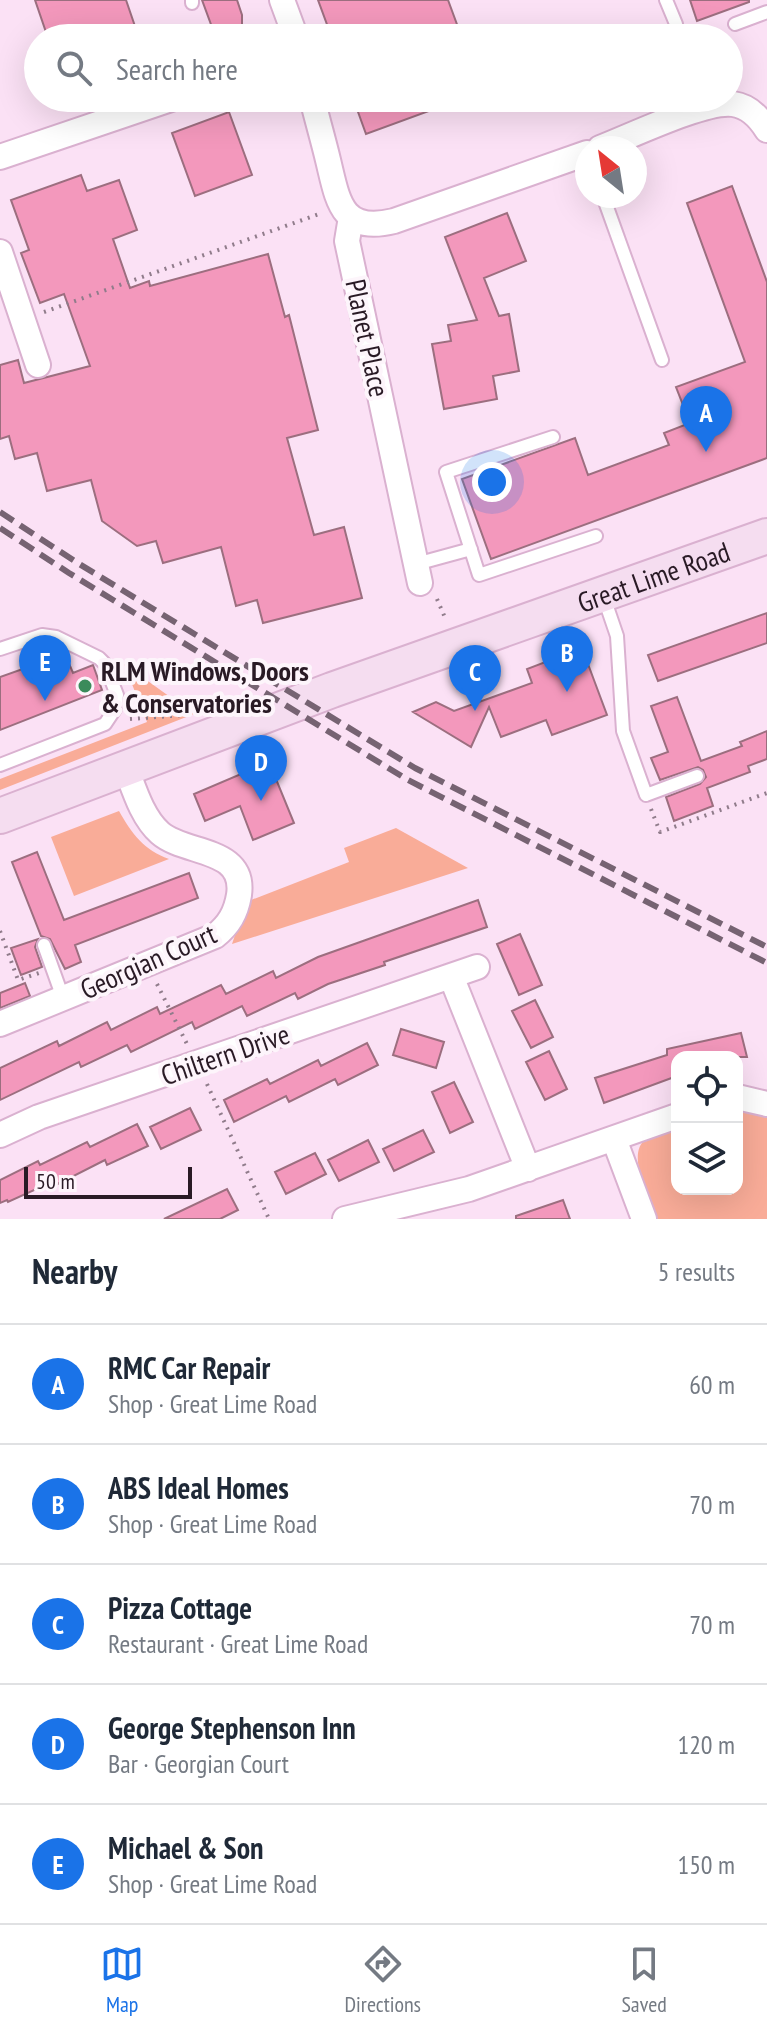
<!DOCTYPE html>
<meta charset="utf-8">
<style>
body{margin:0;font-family:"PT Sans Narrow",sans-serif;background:#f2f2f3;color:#1f2937}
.controls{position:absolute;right:24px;bottom:24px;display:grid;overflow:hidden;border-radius:16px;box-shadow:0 8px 32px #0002}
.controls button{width:72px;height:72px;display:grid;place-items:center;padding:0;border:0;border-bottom:2px solid #e0e1e3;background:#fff;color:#1f2937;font:40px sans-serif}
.compass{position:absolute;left:575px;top:136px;width:72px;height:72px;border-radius:50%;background:#fff;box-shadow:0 8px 32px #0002;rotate:330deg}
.scale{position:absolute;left:24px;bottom:20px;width:168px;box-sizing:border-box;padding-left:8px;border:4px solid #291a25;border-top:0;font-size:22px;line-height:28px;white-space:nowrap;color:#291a25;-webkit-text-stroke:6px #fdf5fb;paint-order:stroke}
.you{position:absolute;left:492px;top:482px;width:28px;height:28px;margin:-20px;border:6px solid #fff;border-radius:50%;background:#1a73e8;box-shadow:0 0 0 12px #1a73e833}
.badge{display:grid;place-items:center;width:52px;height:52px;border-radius:50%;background:#1a73e8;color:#fff;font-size:26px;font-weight:700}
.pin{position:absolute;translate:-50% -66px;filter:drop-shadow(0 2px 4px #0008)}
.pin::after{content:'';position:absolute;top:42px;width:28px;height:24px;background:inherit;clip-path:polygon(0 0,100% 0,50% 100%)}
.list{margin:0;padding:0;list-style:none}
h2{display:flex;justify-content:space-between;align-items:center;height:104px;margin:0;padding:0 32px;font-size:34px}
h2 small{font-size:26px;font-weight:400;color:#747a83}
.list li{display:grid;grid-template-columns:52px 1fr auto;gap:24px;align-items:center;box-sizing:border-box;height:120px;padding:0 32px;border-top:2px solid #e0e1e3}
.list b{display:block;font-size:30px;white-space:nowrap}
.list p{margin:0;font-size:26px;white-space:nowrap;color:#747a83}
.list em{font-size:26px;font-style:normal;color:#747a83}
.icon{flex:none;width:44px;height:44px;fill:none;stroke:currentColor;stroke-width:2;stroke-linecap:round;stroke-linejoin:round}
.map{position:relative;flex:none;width:767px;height:1219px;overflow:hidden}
.search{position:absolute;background:#fff;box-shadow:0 8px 32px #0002;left:24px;right:24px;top:24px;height:88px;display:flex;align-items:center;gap:20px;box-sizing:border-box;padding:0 28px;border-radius:44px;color:#747a83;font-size:30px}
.sheet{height:704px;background:#fff}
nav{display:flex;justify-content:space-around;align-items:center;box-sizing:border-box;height:112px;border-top:2px solid #e0e1e3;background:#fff;font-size:22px;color:#747a83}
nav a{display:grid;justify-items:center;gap:4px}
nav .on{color:#1a73e8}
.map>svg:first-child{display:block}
</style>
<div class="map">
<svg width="767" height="1219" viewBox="0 0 767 1219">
<rect width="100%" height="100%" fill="#fbe1f5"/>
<path fill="#f9ac98" d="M124,664L194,714L0,790V779L147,722Z
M119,811C132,834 144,850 169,859L74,896L51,837Z
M396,828L468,868L232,944L246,902L349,862L344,848Z
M737,1106L767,1114V1219H657C650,1200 625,1154 646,1139C654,1133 668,1131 677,1127V1189H737Z"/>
<path fill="#f398bc" stroke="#9c6e7f" stroke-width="2" d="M35,0H126L139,38H48Z
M202,0H237L242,15V38H216Z
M318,0H448L462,38H332Z
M690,0H749V2L697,21Z
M353,98H458L459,100L366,134Z
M229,112L252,175L195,196L172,133Z
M81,175L87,191L119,180L137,230L113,239L130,288L149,281L150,286L268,254L285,317L289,315L318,430L287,438L314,535L344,527L362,598L263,623L257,600L236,606L221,547L163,563L156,541L137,546L102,521L91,480L47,491L37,453L15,459L9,436L0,439V365L18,360L24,383L90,366L64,294L40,303L21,253L29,250L11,200Z
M732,186L767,282V458L491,559L462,479L575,438L588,475L669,445L664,433L690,423L676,387L745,362L687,203Z
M507,213L526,261L484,278L499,316L509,314L519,371L493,376L497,399L444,409L432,344L451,341L448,325L477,320L445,237Z
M767,613V643L658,681L648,655Z
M582,648L607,715L552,735L546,720L501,737L489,707L471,747L413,712L436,702L454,711L532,683L527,669Z
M65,654L73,673L93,665L102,690L0,730V677Z
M677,697L701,761L742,746L740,742L767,731V759L748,766L750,772L707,788L713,806L674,821L666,797L700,784L706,777L703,770L698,767L660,780L651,758L668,752L651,706Z
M269,762L294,823L253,840L240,806L205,821L194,794Z
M37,852L64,920L189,873L198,898L75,945L81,962L65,969L50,939L41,936L12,862Z
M478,900L487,927L384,962L385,965L328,984L298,999L295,993L247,1016L242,1006L195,1029L192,1022L131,1052L127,1045L81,1067L79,1062L0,1100V1068L57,1041L59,1046L107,1022L111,1030L157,1007L160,1014L221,985L226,994L273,971L276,978L318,957Z
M520,934L542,985L519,995L497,944Z
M38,939L35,947L42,967L21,975L11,948Z
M25,983L30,996L0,1008V993Z
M535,1000L553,1037L531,1048L512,1011Z
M401,1029L444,1042L436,1068L393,1055Z
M741,1033L747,1057H677V1076L604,1103L595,1078L667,1055V1049Z
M367,1043L378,1065L338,1085L335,1079L289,1102L286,1096L234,1122L224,1100L267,1079L270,1084L318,1060L321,1066Z
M549,1051L567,1089L545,1100L526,1062Z
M454,1082L473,1122L450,1133L432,1092Z
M190,1108L201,1130L161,1149L150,1127Z
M137,1124L148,1146L107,1165L105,1160L58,1184L56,1180L8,1202L7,1200L0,1203V1180L38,1161L40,1165L87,1142L90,1147Z
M423,1130L434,1152L394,1171L383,1149Z
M368,1140L379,1162L339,1181L328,1160Z
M315,1153L326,1174L286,1194L275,1172Z
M227,1189L238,1210L220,1219H164Z
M563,1200L570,1219H516V1216Z"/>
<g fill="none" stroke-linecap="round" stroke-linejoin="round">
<defs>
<path id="lane" d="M192,0V3
M666,0L676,24
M735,24L767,12
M603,196L662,360
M553,437L446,472L479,575L596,536
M416,564L471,549
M603,595L617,636L623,731L646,795L697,776
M0,649L42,635L56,637L99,658L105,664L117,695L115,709L105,724L0,765
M44,945L63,998"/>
<path id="street" d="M282,0L296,38
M312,98C317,119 323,139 328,160C338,201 341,234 394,221L587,153
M600,148C629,137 705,100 733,104C748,106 759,117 767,130
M0,157L174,98
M351,217L347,241L420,583
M0,252L38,365
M451,976L528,1169
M0,1024L215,936C229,925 236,913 239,895C246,847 185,855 160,833C142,817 134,789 126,768
M737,1097L767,1104
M0,1135L39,1117L477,967
M614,1139L644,1219
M345,1219L469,1189L677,1116"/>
<g id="secondary">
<path id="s1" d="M0,816L332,690L767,536"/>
</g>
</defs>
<use href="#lane" stroke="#dab1d0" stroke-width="16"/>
<use href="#street" stroke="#dab1d0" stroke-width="28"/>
<use href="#secondary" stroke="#dab1d0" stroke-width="38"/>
<path stroke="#907c8b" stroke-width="4" stroke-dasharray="2 6" stroke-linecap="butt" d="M44,312L322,213
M437,599L446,620
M130,719L185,715
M651,809L660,832L767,793
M0,931L18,980L39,973
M157,984L187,1044
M207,1084L269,1219"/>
<use href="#lane" stroke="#fff" stroke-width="12"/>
<use href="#street" stroke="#fff" stroke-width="24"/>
<use href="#secondary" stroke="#f5ddf0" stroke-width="34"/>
<path stroke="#766372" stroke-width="6" stroke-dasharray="16 8" stroke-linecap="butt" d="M0,512L76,562L415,768L767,947
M0,528L69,573L408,780L767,963"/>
</g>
<circle fill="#3b8b5b" stroke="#fdf5fb" stroke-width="3" cx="85" cy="686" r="8"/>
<g text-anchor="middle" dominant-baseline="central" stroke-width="8" stroke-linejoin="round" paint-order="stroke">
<g font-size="28" fill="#291a25" stroke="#fdf5fb">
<text transform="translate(368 338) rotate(78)">Planet Place</text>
<text stroke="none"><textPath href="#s1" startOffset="696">Great Lime Road</textPath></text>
<text transform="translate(148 961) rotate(-24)">Georgian Court</text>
<text transform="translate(225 1054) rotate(-19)">Chiltern Drive</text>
</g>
<g font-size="28" font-weight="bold" fill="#291a25" stroke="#fdf5fb" text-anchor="start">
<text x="101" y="670">RLM Windows, Doors<tspan x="101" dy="32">&amp; Conservatories</tspan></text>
</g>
</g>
</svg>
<div class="controls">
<button><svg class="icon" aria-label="locate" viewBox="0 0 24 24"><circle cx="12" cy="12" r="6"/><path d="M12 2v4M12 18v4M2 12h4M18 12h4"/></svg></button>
<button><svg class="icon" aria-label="layers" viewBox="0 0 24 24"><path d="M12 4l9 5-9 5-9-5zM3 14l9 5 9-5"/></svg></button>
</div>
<svg class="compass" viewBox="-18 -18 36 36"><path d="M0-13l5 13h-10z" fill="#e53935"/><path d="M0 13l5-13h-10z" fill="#747a83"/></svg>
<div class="scale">50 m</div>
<div class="you"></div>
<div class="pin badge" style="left:706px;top:452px">A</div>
<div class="pin badge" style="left:567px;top:692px">B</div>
<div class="pin badge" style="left:475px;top:711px">C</div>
<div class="pin badge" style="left:261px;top:801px">D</div>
<div class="pin badge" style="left:45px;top:701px">E</div>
<div class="search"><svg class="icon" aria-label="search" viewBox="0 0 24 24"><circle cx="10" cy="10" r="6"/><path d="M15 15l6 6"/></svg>Search here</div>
</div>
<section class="sheet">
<h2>Nearby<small>5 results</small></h2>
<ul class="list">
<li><span class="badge">A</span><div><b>RMC Car Repair</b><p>Shop · Great Lime Road</p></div><em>60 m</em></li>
<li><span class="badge">B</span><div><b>ABS Ideal Homes</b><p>Shop · Great Lime Road</p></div><em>70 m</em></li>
<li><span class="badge">C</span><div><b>Pizza Cottage</b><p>Restaurant · Great Lime Road</p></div><em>70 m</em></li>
<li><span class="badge">D</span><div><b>George Stephenson Inn</b><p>Bar · Georgian Court</p></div><em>120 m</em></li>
<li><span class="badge">E</span><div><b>Michael &amp; Son</b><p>Shop · Great Lime Road</p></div><em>150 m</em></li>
</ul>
</section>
<nav>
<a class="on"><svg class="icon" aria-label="map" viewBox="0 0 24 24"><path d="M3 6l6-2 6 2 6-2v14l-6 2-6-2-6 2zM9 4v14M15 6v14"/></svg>Map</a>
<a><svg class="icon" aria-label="directions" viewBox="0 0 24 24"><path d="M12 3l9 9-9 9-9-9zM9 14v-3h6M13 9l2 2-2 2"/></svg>Directions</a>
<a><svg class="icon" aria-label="saved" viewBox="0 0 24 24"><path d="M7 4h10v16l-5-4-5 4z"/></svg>Saved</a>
</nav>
